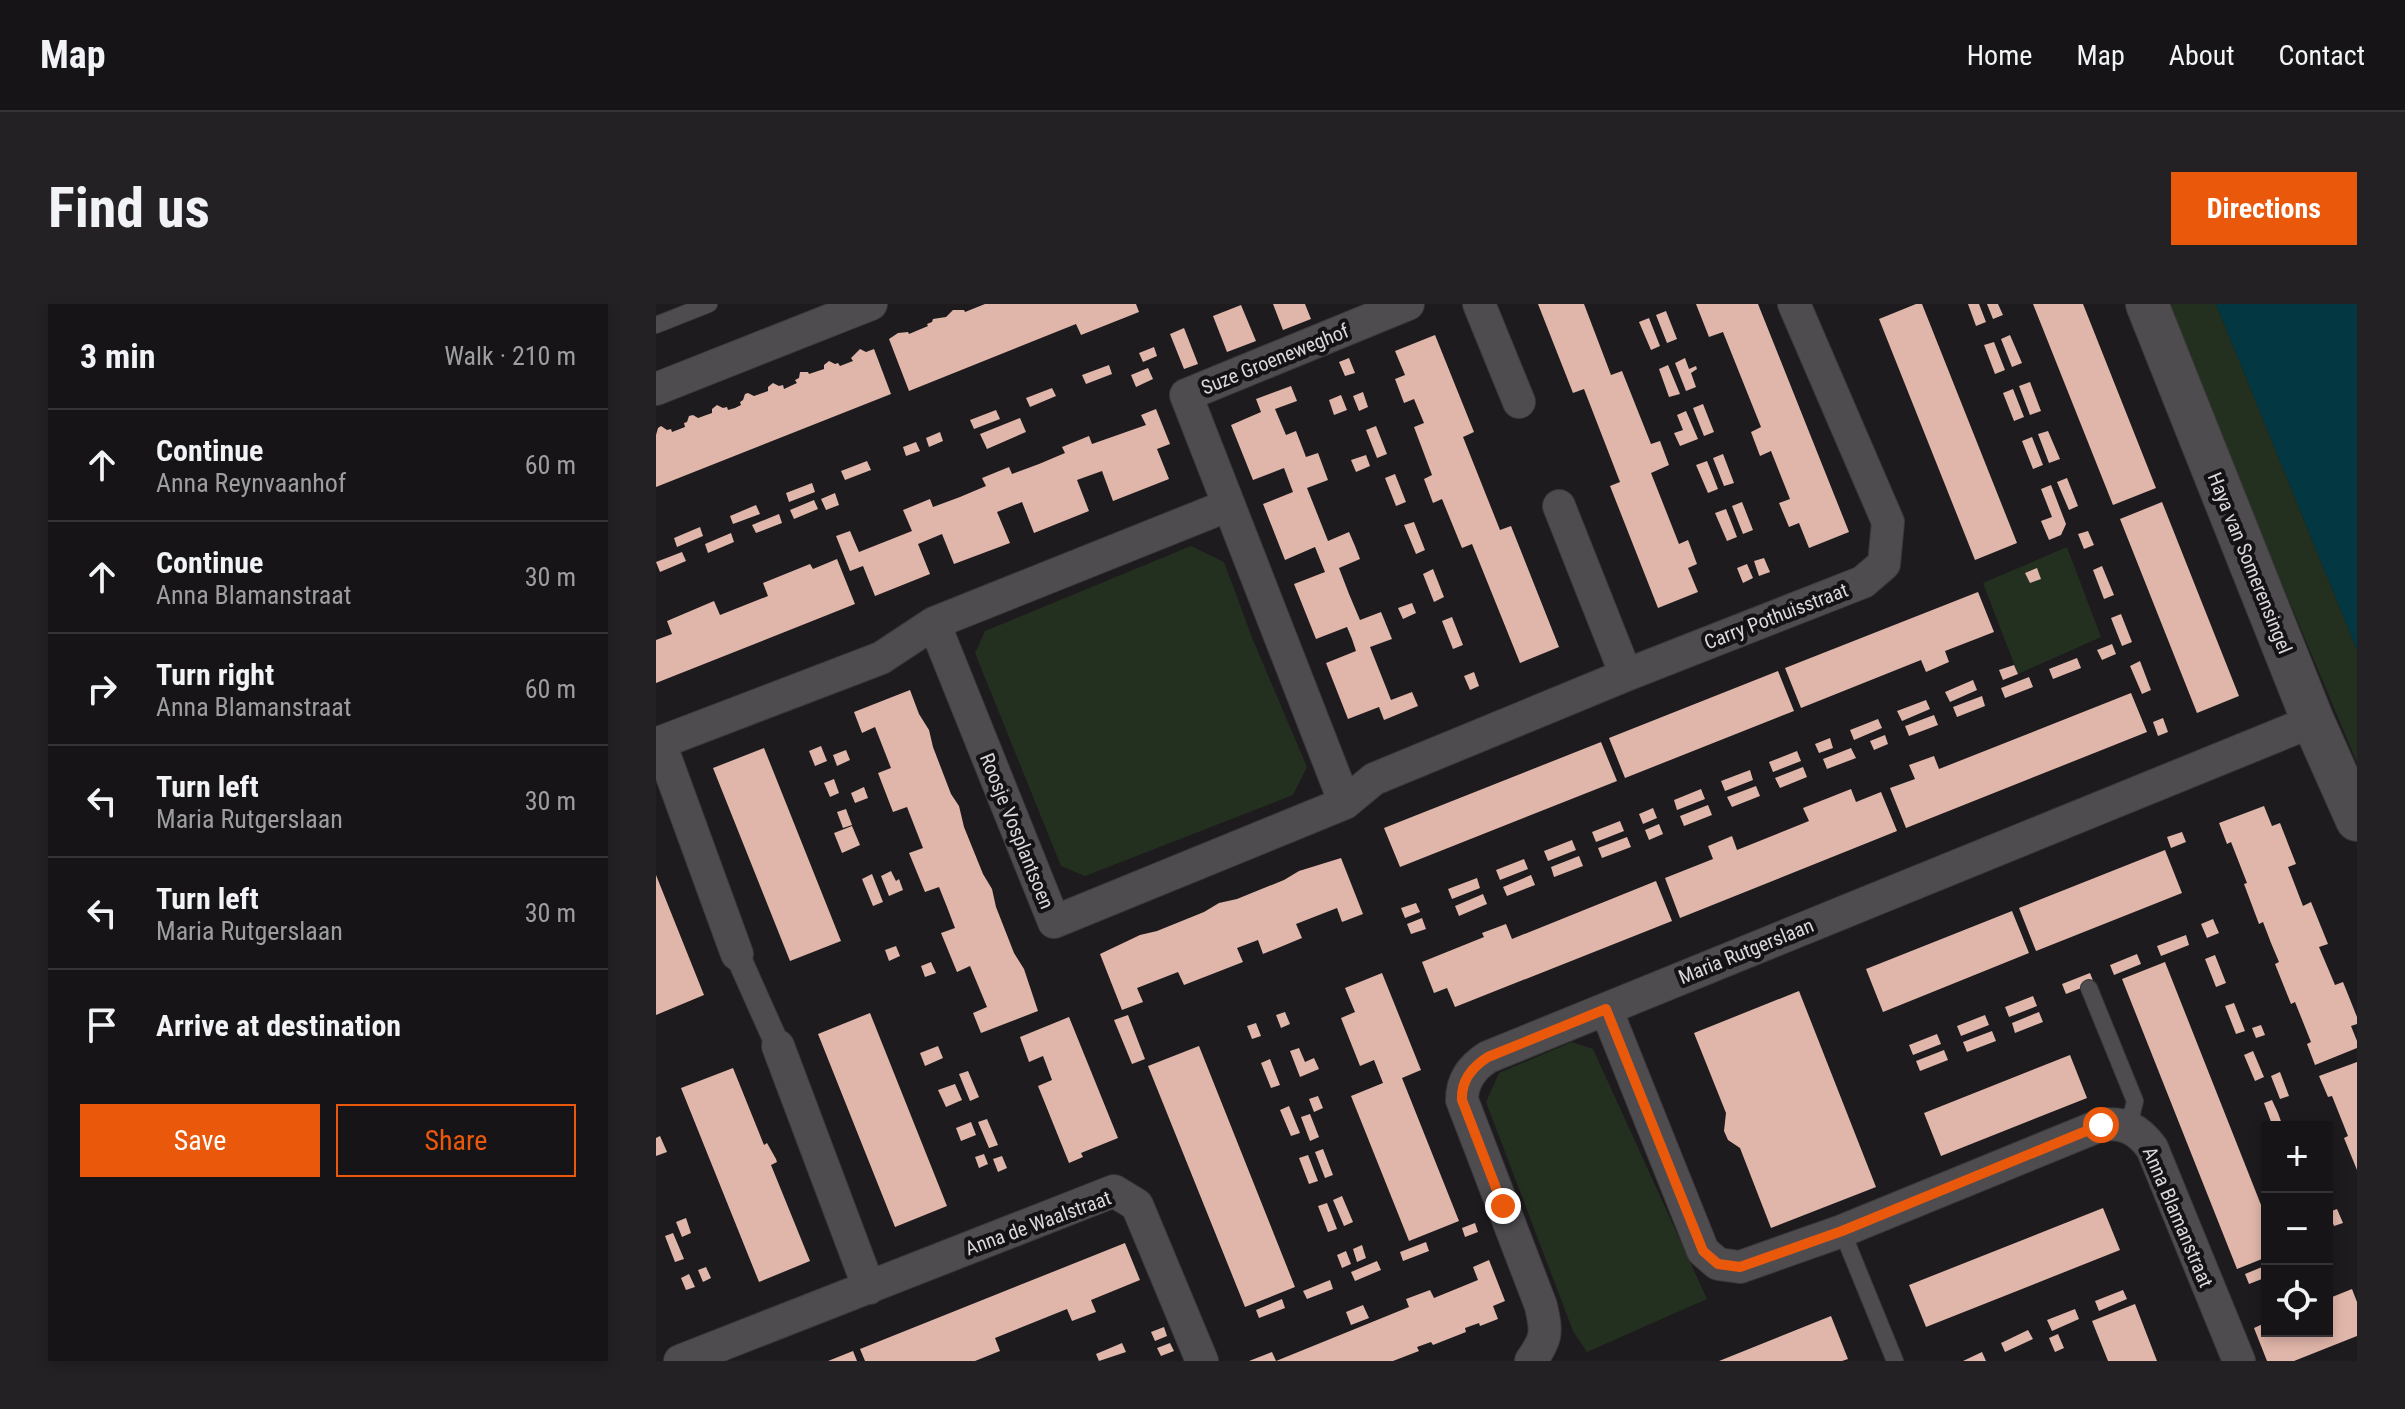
<!DOCTYPE html>
<meta charset="utf-8">
<style>
body{margin:0;font-family:"Roboto Condensed",sans-serif;background:#232123;color:#f1f3f6}
.controls{position:absolute;right:24px;bottom:24px;display:grid;overflow:hidden;border-radius:0px;box-shadow:0 4px 12px #0003}
.controls button{width:72px;height:72px;display:grid;place-items:center;padding:0;border:0;border-bottom:2px solid #353335;background:#161416;color:#f1f3f6;font:40px sans-serif}
.stop{position:absolute;width:24px;height:24px;margin:-18px;border:6px solid #ea580c;border-radius:50%;background:#fff}
.stop.end{background:#ea580c;border-color:#fff;box-shadow:0 2px 8px #0008}
.list{margin:0;padding:0;list-style:none}
h2{display:flex;justify-content:space-between;align-items:center;height:104px;margin:0;padding:0 32px;font-size:34px}
h2 small{font-size:26px;font-weight:400;color:#9e9ea1}
.list li{display:grid;grid-template-columns:52px 1fr auto;gap:24px;align-items:center;box-sizing:border-box;height:112px;padding:0 32px;border-top:2px solid #353335}
.list b{display:block;font-size:30px;white-space:nowrap}
.list p{margin:0;font-size:26px;white-space:nowrap;color:#9e9ea1}
.list em{font-size:26px;font-style:normal;color:#9e9ea1}
.actions{display:flex;gap:16px;padding:24px 32px}
.actions a{flex:1;padding:18px 0;border:2px solid #ea580c;border-radius:0px;text-align:center;font-size:28px;color:#ea580c}
.actions .main{background:#ea580c;color:#fff}
.icon{flex:none;width:44px;height:44px;fill:none;stroke:currentColor;stroke-width:2;stroke-linecap:round;stroke-linejoin:round}
.map{position:relative;flex:none;width:1701px;height:1057px;overflow:hidden;border-radius:0px}
header{display:flex;align-items:center;gap:48px;box-sizing:border-box;height:112px;padding:0 40px;background:#161416;border-bottom:2px solid #353335}
header strong{font-size:38px}
nav{display:flex;gap:44px;margin-inline-start:auto;font-size:28px}
.intro{display:flex;align-items:center;justify-content:space-between;box-sizing:border-box;height:192px;padding:0 48px}
h1{margin:0;font-size:56px}
.button{padding:20px 36px;border-radius:0px;background:#ea580c;color:#fff;font-size:28px;font-weight:700}
main{display:flex;gap:48px;padding:0 48px}
aside{flex:1;background:#161416;border-radius:0px;box-shadow:0 4px 12px #0003}
.map>svg:first-child{display:block}
</style>
<header>
<strong>Map</strong>
<nav><a>Home</a><a>Map</a><a>About</a><a>Contact</a></nav>
</header>
<div class="intro"><h1>Find us</h1><a class="button">Directions</a></div>
<main>
<aside>
<h2>3 min<small>Walk · 210 m</small></h2>
<ul class="list">
<li><svg class="icon" aria-label="ahead" viewBox="0 0 24 24"><path d="M12 20V5M6 11l6-6 6 6"/></svg><div><b>Continue</b><p>Anna Reynvaanhof</p></div><em>60 m</em></li>
<li><svg class="icon" aria-label="ahead" viewBox="0 0 24 24"><path d="M12 20V5M6 11l6-6 6 6"/></svg><div><b>Continue</b><p>Anna Blamanstraat</p></div><em>30 m</em></li>
<li><svg class="icon" aria-label="right" viewBox="0 0 24 24"><path d="M7 20v-9h11M14 6l5 5-5 5"/></svg><div><b>Turn right</b><p>Anna Blamanstraat</p></div><em>60 m</em></li>
<li><svg class="icon" aria-label="left" viewBox="0 0 24 24"><path d="M17 20v-9H6M10 6l-5 5 5 5"/></svg><div><b>Turn left</b><p>Maria Rutgerslaan</p></div><em>30 m</em></li>
<li><svg class="icon" aria-label="left" viewBox="0 0 24 24"><path d="M17 20v-9H6M10 6l-5 5 5 5"/></svg><div><b>Turn left</b><p>Maria Rutgerslaan</p></div><em>30 m</em></li>
<li><svg class="icon" aria-label="arrive" viewBox="0 0 24 24"><path d="M6 21V4h12l-3 4 3 4H6"/></svg><div><b>Arrive at destination</b></div></li>
</ul>
<div class="actions"><a class="main">Save</a><a>Share</a></div>
</aside>
<div class="map">
<svg width="1701" height="1057" viewBox="0 0 1701 1057">
<rect width="100%" height="100%" fill="#1d1b1e"/>
<path fill="#23301f" d="M1509,0H1560L1701,346V459Z
M535,242L568,258L597,336L651,463L637,491L429,572L405,562L319,349L329,327Z
M1411,243L1445,333L1362,370L1327,279Z
M916,738L937,745L1051,995L931,1048L917,1027L830,798L843,769Z"/>
<path fill="#033742" d="M1560,0H1701V346Z"/>
<path fill="#e1b6aa" d="M329,0H480L483,8L425,31L420,20L253,87L233,35L242,29L252,28L253,30L272,22L271,20L276,18L277,15L290,13L297,6H308L309,8Z
M617,0H649L655,15L627,26Z
M882,0H928L955,71L966,67L995,140L1004,137L1013,161L995,169L1023,240L1032,236L1041,260L1032,264L1042,288L1002,304L954,182L964,178L928,85L917,89Z
M1040,0H1102L1193,228L1153,244L1143,219L1133,223L1123,199L1134,195L1115,147L1104,152L1095,128L1105,123L1067,28L1053,33Z
M1260,0H1266L1361,239L1319,256L1223,15Z
M1312,0H1323L1330,18L1320,22Z
M1331,0H1342L1347,11L1337,15Z
M1377,0H1427L1500,184L1457,201Z
M585,1L600,37L571,48L557,12Z
M1010,7L1021,35L1011,39L1000,11Z
M993,14L1004,42L995,46L983,18Z
M528,24L542,60L528,65L514,30Z
M779,31L818,128L807,133L844,226L855,222L903,343L864,359L816,240L806,244L786,195L777,199L768,175L776,171L758,123L768,119L758,95L748,99L739,75L749,71L739,47Z
M1354,31L1366,59L1356,63L1345,35Z
M1338,38L1349,66L1339,70L1328,41Z
M498,43L501,52L487,58L483,49Z
M204,45L210,48L218,45L235,90L0,183V131L2,124L5,122L11,126L15,125L16,128L29,123L28,119L31,118L33,112L37,111L42,114L56,109V105L61,101L67,104L71,103L72,106L79,104L85,101L84,98L87,96L89,90L92,89L98,92L112,87V83L117,79L123,82L127,81L128,85L141,79L139,76L143,74L144,68H152L153,70L168,65V61L173,57L179,60L182,59L184,62L197,57L195,54Z
M693,54L699,69L689,72L683,58Z
M1029,54L1033,65L1040,62L1041,65L1035,69L1040,83L1030,87L1019,59Z
M453,61L456,70L430,80L426,71Z
M1012,61L1024,90L1013,93L1003,65Z
M492,64L497,75L480,83L475,71Z
M1374,78L1385,107L1374,111L1363,82Z
M635,82L641,97L619,105L630,131L640,127L650,153L662,149L672,176L651,184L672,237L693,228L699,242L704,255L683,264L693,290L704,316L725,308L736,335L714,343L735,396L756,388L762,402L728,416L723,403L692,415L670,359L700,347L696,335L691,323L660,335L638,280L669,268L659,243L629,256L607,200L637,188L628,164L597,176L575,121L605,108L600,95Z
M396,84L400,92L374,103L370,94Z
M1357,85L1368,113L1358,117L1347,89Z
M707,88L712,103L703,107L697,92Z
M685,91L691,106L678,111L673,96Z
M1047,100L1058,128L1048,132L1037,104Z
M500,105L514,140L501,145L513,175L457,197L446,167L421,176L433,207L378,229L366,198L341,208L354,239L298,260L286,230L262,240L274,270L219,292L207,262L194,267L180,232L194,227L203,248L256,227L247,206L274,195L277,203L304,193L330,182L326,174L353,163L356,170L383,160L409,149L406,143L433,132L436,140L490,121L485,111Z
M340,106L344,115L318,125L314,116Z
M1030,107L1042,135L1024,142L1018,129L1027,126L1021,111Z
M364,114L370,128L331,145L324,130Z
M720,122L731,150L721,154L710,126Z
M1392,127L1404,155L1393,159L1382,130Z
M284,128L287,137L273,143L270,134Z
M1376,133L1387,161L1377,165L1366,137Z
M260,138L264,147L250,152L247,143Z
M1067,150L1078,179L1068,182L1057,154Z
M710,151L714,162L700,168L695,156Z
M211,157L215,166L189,176L185,167Z
M1051,157L1062,185L1052,189L1040,161Z
M739,170L750,198L740,202L729,174Z
M1411,174L1422,202L1413,206L1401,178Z
M156,179L159,188L133,198L130,189Z
M1395,181L1410,220L1405,231L1393,236L1385,217L1396,213L1385,185Z
M179,189L183,201L170,206L165,195Z
M158,196L162,205L138,215L134,206Z
M1086,198L1097,226L1087,230L1076,202Z
M1506,198L1583,392L1541,409L1464,215Z
M100,201L104,210L77,220L74,212Z
M1070,205L1081,233L1071,237L1059,209Z
M123,210L126,219L100,229L96,221Z
M758,218L769,246L760,250L748,221Z
M44,223L47,232L21,243L18,234Z
M1432,227L1438,241L1428,245L1422,230Z
M75,229L78,238L52,249L49,240Z
M26,248L30,257L4,268L0,258Z
M1108,254L1114,268L1103,272L1098,257Z
M181,255L199,300L0,379V336L16,330L11,317L58,297L64,311L112,292L107,279L154,260L157,265Z
M1091,260L1097,274L1087,279L1081,264Z
M1446,262L1458,291L1448,295L1437,266Z
M1381,264L1385,275L1374,279L1369,269Z
M777,265L788,293L778,298L767,270Z
M1322,288L1338,328L1289,347L1293,358L1270,368L1265,356L1145,404L1129,364Z
M756,299L760,309L747,315L742,304Z
M1465,310L1476,338L1466,342L1455,314Z
M796,313L807,341L797,345L786,317Z
M1456,340L1460,350L1446,356L1441,346Z
M1421,354L1425,364L1397,375L1393,365Z
M1484,357L1495,386L1486,390L1474,362Z
M1358,361L1362,370L1347,376L1343,366Z
M1122,367L1138,407L969,474L953,434Z
M818,368L823,382L814,386L808,372Z
M1373,373L1377,383L1349,394L1345,384Z
M1317,376L1321,386L1294,398L1289,388Z
M254,386L263,410L273,426L277,443L295,490L303,502L308,523L327,570L336,585L340,603L358,649L368,665L382,707L325,729L317,709L331,703L314,662L301,668L285,629L299,624L291,603L283,583L269,588L253,549L267,544L251,503L237,508L222,469L235,464L219,423L206,429L198,408Z
M1475,389L1491,428L1250,524L1234,484L1259,475L1253,461L1278,452L1283,465Z
M1326,392L1329,402L1301,413L1297,403Z
M1270,396L1274,405L1246,417L1241,407Z
M1278,411L1282,421L1253,432L1249,422Z
M1507,414L1512,428L1502,432L1497,418Z
M1222,415L1226,424L1198,436L1194,426Z
M1229,431L1232,440L1218,446L1214,437Z
M1174,434L1177,444L1163,449L1159,440Z
M945,438L961,477L744,563L728,524Z
M165,442L171,457L159,462L153,447Z
M108,444L185,637L134,657L57,464Z
M1195,444L1200,454L1171,465L1167,455Z
M190,446L194,456L181,462L177,451Z
M1141,447L1145,457L1117,468L1113,458Z
M1147,463L1151,473L1124,484L1119,474Z
M1094,466L1097,476L1069,487L1065,477Z
M178,475L183,489L174,493L168,479Z
M1100,482L1104,492L1076,503L1071,493Z
M208,483L212,494L199,499L195,489Z
M1045,485L1049,495L1021,506L1018,496Z
M1195,485L1200,498L1225,488L1241,527L1024,614L1009,574L1057,555L1052,542L1076,532L1081,546L1153,517L1147,504Z
M1052,501L1056,511L1028,522L1024,512Z
M1608,502L1616,522L1624,519L1640,560L1632,563L1647,602L1655,598L1672,640L1663,643L1679,681L1687,678L1701,713V720L1695,722L1701,737V744L1659,761L1651,740L1655,738L1639,698L1635,700L1619,660L1623,658L1615,639L1607,618L1603,620L1588,580L1591,579L1575,538L1571,540L1563,519Z
M997,504L1001,514L987,520L983,510Z
M190,505L196,521L187,524L181,508Z
M964,517L968,527L940,538L936,528Z
M1003,520L1007,530L993,536L989,526Z
M196,522L204,541L186,549L178,529Z
M1526,528L1530,538L1515,544L1511,533Z
M971,533L975,543L946,554L942,544Z
M916,536L920,546L892,557L888,547Z
M1509,546L1526,589L1380,647L1363,604Z
M923,552L927,562L898,573L895,563Z
M685,554L707,610L686,618L681,604L640,620L646,634L607,650L602,636L581,644L587,658L528,681L522,668L481,684L487,698L466,706L444,650L484,631L501,627L548,608L563,599L581,595L628,576L643,567Z
M868,555L872,565L844,576L840,566Z
M235,567L240,577L243,575L247,586L233,592L225,572Z
M216,570L227,598L217,602L206,575Z
M0,571L48,691L0,711Z
M875,571L879,581L851,592L847,583Z
M821,574L824,584L796,595L792,585Z
M1000,577L1016,617L799,703L791,684L778,689L766,658L828,633L826,629L850,620L856,635Z
M827,590L831,600L803,612L799,602Z
M760,599L764,608L749,614L745,604Z
M1356,607L1373,649L1227,708L1210,665Z
M766,614L770,625L755,630L751,620Z
M1557,615L1563,629L1551,634L1545,620Z
M1530,631L1533,641L1505,652L1501,642Z
M240,642L244,652L233,657L229,646Z
M1481,650L1485,660L1458,671L1454,661Z
M1559,651L1570,679L1560,683L1549,655Z
M275,658L280,669L269,673L265,662Z
M1509,658L1611,916V953L1581,965L1466,675Z
M726,669L765,766L746,774L803,917L753,937L695,792L727,779L718,756L704,762L685,714L699,708L689,684Z
M1434,669L1438,679L1410,690L1406,680Z
M1143,687L1220,883L1115,924L1084,844L1072,836L1068,827L1070,809L1038,729Z
M1377,692L1381,702L1353,713L1349,703Z
M1578,699L1589,727L1580,730L1569,702Z
M629,708L634,720L625,724L620,711Z
M1383,708L1387,718L1359,729L1356,719Z
M214,709L291,902L239,923L162,730Z
M472,711L489,755L476,760L458,716Z
M1329,711L1333,721L1305,732L1301,722Z
M413,713L462,834L425,849L427,853L413,859L382,782L396,776L387,752L373,758L364,733Z
M600,719L605,732L596,735L591,722Z
M1605,721L1609,731L1600,734L1596,724Z
M1336,727L1340,737L1311,748L1307,738Z
M1281,730L1285,740L1257,751L1253,741Z
M282,742L287,754L269,762L264,749Z
M543,742L639,983L589,1003L492,762Z
M643,744L649,758L658,754L663,765L644,773L634,747Z
M1288,746L1292,756L1264,767L1260,757Z
M1597,747L1608,773L1599,777L1588,751Z
M1414,751L1431,794L1285,852L1268,809Z
M614,755L624,781L615,784L605,759Z
M1701,758V866L1688,834L1692,832L1676,792L1672,793L1663,772Z
M77,764L108,841L111,839L120,855L121,858L115,861L154,957L103,978L25,784Z
M312,767L323,793L314,797L303,770Z
M1624,768L1633,792L1624,795L1615,772Z
M299,780L306,796L290,803L282,786Z
M662,792L667,804L658,808L653,795Z
M1616,796L1622,809L1627,823H1617L1608,799Z
M633,802L644,829L635,832L624,806Z
M654,810L663,833L654,837L645,813Z
M331,815L342,841L333,844L322,818Z
M315,818L320,831L305,837L300,824Z
M4,832L11,848L0,852V834Z
M667,845L677,871L669,874L659,848Z
M328,850L332,860L323,864L319,853Z
M652,851L662,877L653,880L643,854Z
M346,852L351,864L342,868L337,855Z
M686,892L697,918L688,922L677,896Z
M671,899L681,925L672,928L662,902Z
M1447,904L1464,946L1270,1023L1253,981Z
M1681,905L1687,919L1678,922L1673,908Z
M30,914L35,929L26,933L20,918Z
M819,919L822,928L809,933L806,924Z
M17,929L28,955L19,958L9,932Z
M770,938L773,947L747,957L744,948Z
M469,939L484,976L435,996L440,1008L416,1017L411,1005L339,1034L344,1047L319,1057H209L204,1045Z
M706,941L710,954L701,958L697,945Z
M690,947L695,960L686,964L681,951Z
M833,956L849,997L837,1002L842,1015L824,1022L823,1019L809,1024L810,1028L777,1041L775,1038L761,1043L763,1047L737,1057H593L616,1048L620,1057L753,1003L750,995L774,986L778,994L822,976L817,963Z
M721,957L725,966L699,977L695,968Z
M1611,961V973L1593,980L1589,970Z
M50,963L55,974L47,978L42,966Z
M33,970L39,983L30,986L25,974Z
M674,976L677,985L651,995L647,987Z
M1696,985L1701,998V1032L1638,1057H1611L1598,1024L1611,1018V1027H1671V995Z
M1467,986L1471,995L1443,1007L1439,997Z
M626,995L629,1004L603,1014L600,1006Z
M1479,1000L1501,1057H1452L1436,1017Z
M707,1001L713,1014L695,1021L690,1008Z
M1419,1005L1423,1015L1396,1027L1391,1016Z
M1175,1012L1192,1055L1186,1057H1063Z
M508,1023L511,1032L499,1037L495,1028Z
M1372,1026L1377,1035L1349,1048L1345,1039Z
M1402,1030L1408,1044L1399,1048L1393,1034Z
M466,1039L470,1048L443,1057L440,1050Z
M514,1039L518,1047L505,1052L501,1044Z
M197,1047L201,1057H172Z
M1326,1048L1330,1057H1307Z"/>
<g fill="none" stroke-linecap="round" stroke-linejoin="round">
<defs>
<path id="service" d="M0,21L53,0
M1433,684L1479,797L1473,822
M1186,927L1239,1057"/>
<path id="pedestrian" d="M81,650L122,742"/>
<path id="minor" d="M823,0L863,98
M0,85L215,0
M573,201L278,319L398,618L689,499L718,475L970,371L1207,278L1228,260L1232,218L1138,0
M903,202L970,371
M4,439L81,650
M0,440L225,354L278,319
M689,499L530,91L752,0
M950,705L1047,947L1062,960L1084,963L1186,927L1445,821C1468,818 1482,825 1496,844L1583,1057
M122,742L213,984
M24,1057L458,887L481,901L546,1057
M875,1057C891,1034 891,1029 885,1002L806,796C806,777 816,763 832,753L1657,417"/>
<path id="tertiary" d="M1491,0L1657,417L1701,516"/>
</defs>
<use href="#service" stroke="#3a393a" stroke-width="18"/>
<use href="#pedestrian" stroke="#3a393a" stroke-width="26"/>
<use href="#minor" stroke="#3a393a" stroke-width="34"/>
<use href="#tertiary" stroke="#3a393a" stroke-width="44"/>
<use href="#service" stroke="#4e4c4f" stroke-width="16"/>
<use href="#pedestrian" stroke="#4e4c4f" stroke-width="24"/>
<use href="#minor" stroke="#4e4c4f" stroke-width="32"/>
<use href="#tertiary" stroke="#4e4c4f" stroke-width="42"/>
</g>
<g fill="none" stroke-linecap="round" stroke-linejoin="round">
<path stroke="#ea580c" stroke-width="10" d="M847,902L806,796C805,777 816,763 832,753L950,705L1047,947L1062,960L1084,963L1186,927L1445,821"/>
</g>
<g text-anchor="middle" dominant-baseline="central" stroke-width="8" stroke-linejoin="round" paint-order="stroke">
<g font-size="20" fill="#dad9da" stroke="#141215">
<text transform="translate(619 55) rotate(-22)">Suze Groeneweghof</text>
<text transform="translate(1594 259) rotate(68)">Haya van Somerensingel</text>
<text transform="translate(1120 312) rotate(-21)">Carry Pothuisstraat</text>
<text transform="translate(361 527) rotate(68)">Roosje Vosplantsoen</text>
<text transform="translate(1090 647) rotate(-22)">Maria Rutgerslaan</text>
<text transform="translate(1522 913) rotate(67)">Anna Blamanstraat</text>
<text transform="translate(382 919) rotate(-20)">Anna de Waalstraat</text>
</g>
</g>
</svg>
<div class="controls">
<button>+</button>
<button>−</button>
<button><svg class="icon" aria-label="locate" viewBox="0 0 24 24"><circle cx="12" cy="12" r="6"/><path d="M12 2v4M12 18v4M2 12h4M18 12h4"/></svg></button>
</div>
<div class="stop" style="left:1445px;top:821px"></div>
<div class="stop end" style="left:847px;top:902px"></div>
</div>
</main>
